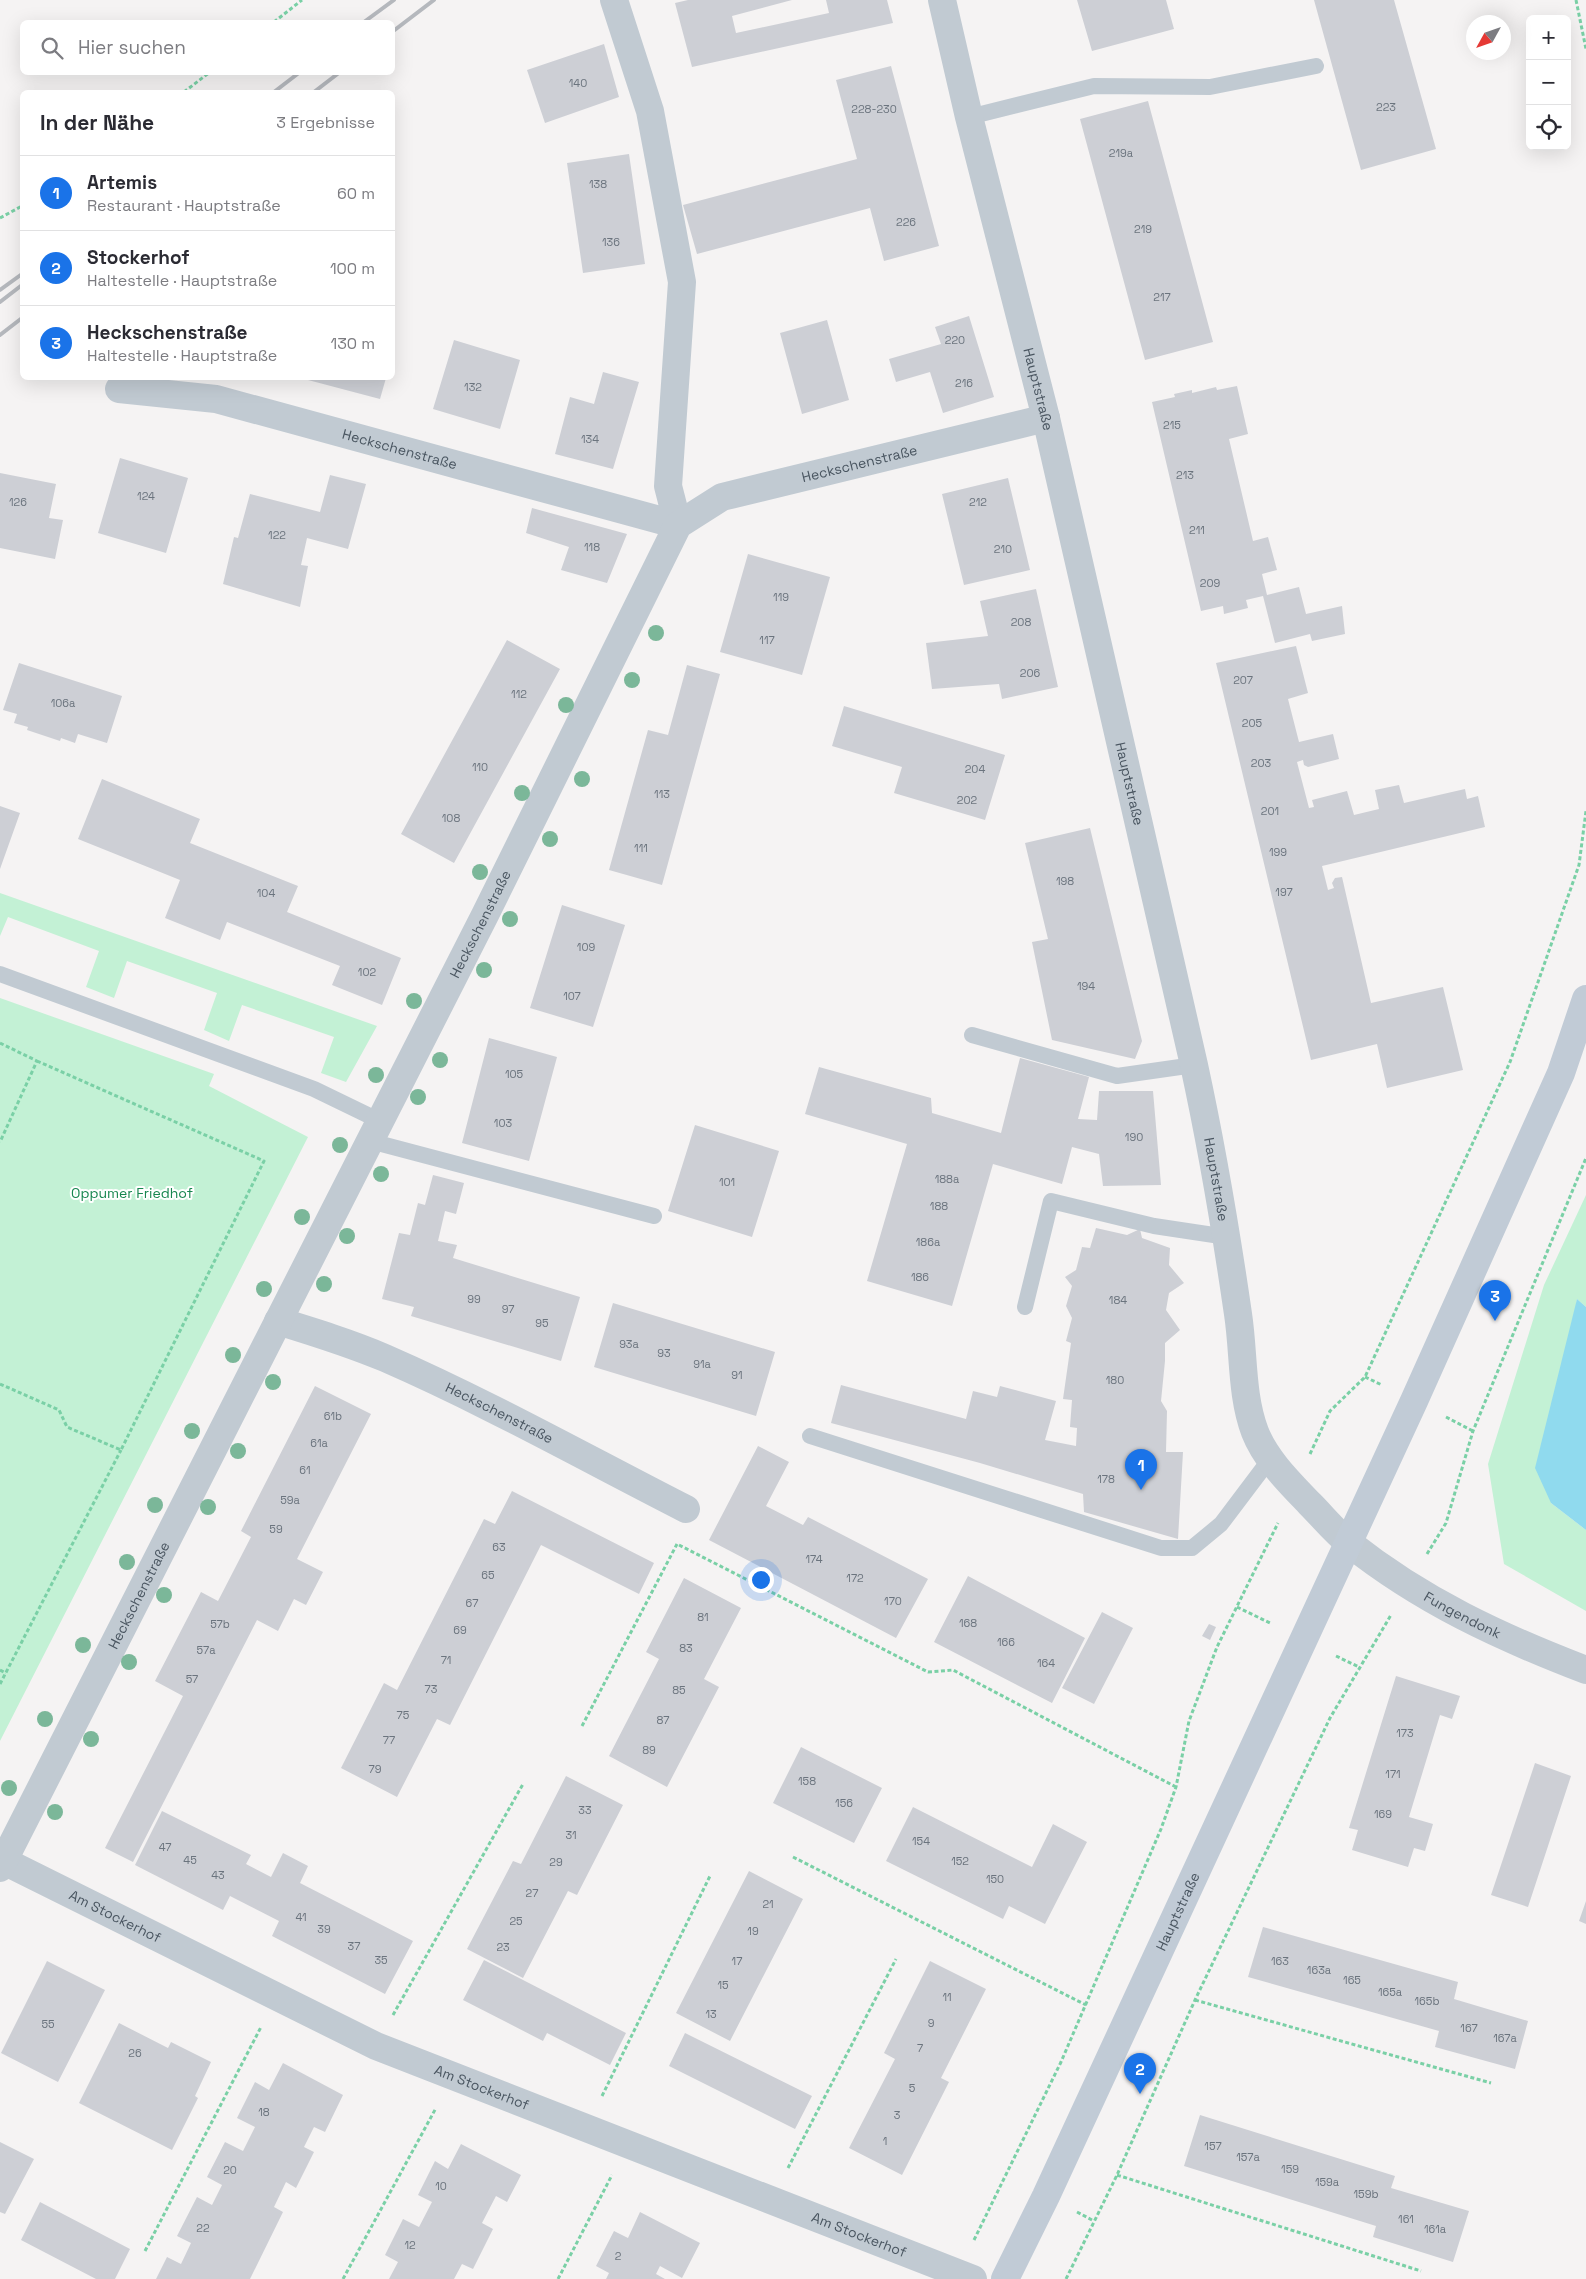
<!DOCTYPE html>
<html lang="de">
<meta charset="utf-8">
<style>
body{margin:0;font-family:"Space Grotesk",sans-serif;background:#f2f2f3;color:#2b2b33}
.controls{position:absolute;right:15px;top:15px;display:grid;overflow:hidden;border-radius:8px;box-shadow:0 5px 20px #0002}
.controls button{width:45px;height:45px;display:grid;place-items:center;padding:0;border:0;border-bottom:1px solid #e1e1e2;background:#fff;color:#2b2b33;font:25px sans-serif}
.compass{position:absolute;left:1466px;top:15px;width:45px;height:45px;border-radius:50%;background:#fff;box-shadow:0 5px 20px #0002;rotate:230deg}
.you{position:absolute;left:760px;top:1579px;width:18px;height:18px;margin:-12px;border:4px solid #fff;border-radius:50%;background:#1a73e8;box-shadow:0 0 0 8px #1a73e833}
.badge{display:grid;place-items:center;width:32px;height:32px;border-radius:50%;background:#1a73e8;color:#fff;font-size:16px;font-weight:700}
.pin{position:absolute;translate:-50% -41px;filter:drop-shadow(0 1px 2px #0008)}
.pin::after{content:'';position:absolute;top:26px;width:18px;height:15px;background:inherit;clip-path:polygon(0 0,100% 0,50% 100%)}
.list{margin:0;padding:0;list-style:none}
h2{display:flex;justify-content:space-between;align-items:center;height:65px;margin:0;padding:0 20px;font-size:21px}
h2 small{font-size:16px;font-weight:400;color:#7c7c81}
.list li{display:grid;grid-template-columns:32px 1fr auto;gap:15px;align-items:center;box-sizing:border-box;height:75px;padding:0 20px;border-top:1px solid #e1e1e2}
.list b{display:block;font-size:19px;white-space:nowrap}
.list p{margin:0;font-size:16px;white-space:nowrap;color:#7c7c81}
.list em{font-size:16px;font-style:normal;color:#7c7c81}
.icon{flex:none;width:28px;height:28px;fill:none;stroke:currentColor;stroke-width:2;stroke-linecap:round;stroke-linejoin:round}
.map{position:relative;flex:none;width:1586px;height:2279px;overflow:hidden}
.search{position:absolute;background:#fff;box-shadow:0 5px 20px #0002;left:20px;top:20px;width:375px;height:55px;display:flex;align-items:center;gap:12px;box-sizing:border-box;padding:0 18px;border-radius:8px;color:#7c7c81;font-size:19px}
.panel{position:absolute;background:#fff;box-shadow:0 5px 20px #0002;left:20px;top:90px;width:375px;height:290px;border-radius:8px}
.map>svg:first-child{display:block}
</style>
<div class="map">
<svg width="1586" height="2279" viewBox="0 0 1586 2279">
<rect width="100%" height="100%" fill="#f5f3f3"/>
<path fill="#c3f1d5" d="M0,893L377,1026L346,1082L321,1073L334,1037L242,1005L229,1041L204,1030L217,993L127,961L114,998L86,987L99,951L8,917L0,936Z
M0,998L214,1074L209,1086L308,1137L0,1741Z
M1586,1195V1307L1577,1299L1551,1503L1586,1530V1611L1504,1564L1488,1464L1544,1285Z"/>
<path fill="#90daee" d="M1577,1299L1586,1307V1530L1551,1503L1535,1468Z"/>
<path fill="#cdcfd5" d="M688,0H792L732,16L736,33L829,13L826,0H887L893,23L692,67L675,3Z
M1077,0H1166L1174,29L1092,51Z
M1314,0H1394L1436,149L1361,170Z
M604,44L619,97L545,123L527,70Z
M891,66L939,246L884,261L870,208L697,254L683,205L857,159L836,80Z
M1148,101L1213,342L1145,360L1080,119Z
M629,154L645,264L583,273L567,163Z
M969,316L994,397L943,413L930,372L896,382L889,359L941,344L935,327Z
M827,320L849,400L802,414L780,333Z
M454,340L520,360L500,429L433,409Z
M603,372L639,382L613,469L555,454L570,397L594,404Z
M308,378H386L380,399L308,380Z
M1237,386L1248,434L1229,439L1253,541L1268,537L1277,570L1262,574L1267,595L1299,587L1306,614L1342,606L1345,634L1312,641L1310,634L1275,643L1263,596L1246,600L1248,608L1224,614L1223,606L1201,611L1152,402L1175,397L1174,394L1192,390V393L1216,387L1217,390Z
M120,458L188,478L166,553L98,533Z
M0,473L56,484L49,518L63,520L55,559L0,548Z
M330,475L366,484L348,549L307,538L301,565L308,566L300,607L223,584L234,537L238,538L250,494L320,512Z
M1008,478L1030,570L964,585L942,494Z
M532,508L627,534L607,583L561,570L569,547L526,533Z
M748,554L830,577L802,675L720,652Z
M1036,589L1058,687L1002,699L999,684L932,689L926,643L988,636L980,601Z
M507,640L560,669L454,863L401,834Z
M1296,646L1308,693L1288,699L1299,742L1333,734L1339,759L1308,767L1304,765L1303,760L1297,762L1309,808L1314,807L1312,800L1347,791L1354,815L1379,809L1375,790L1399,785L1404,803L1465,789L1467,799L1478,796L1485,827L1322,866L1328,890L1334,888L1332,883L1335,878L1342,877L1371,1003L1443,987L1463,1070L1387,1088L1377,1044L1311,1060L1216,663Z
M19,663L122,696L107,743L78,734L75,743L61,738L60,741L27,730L28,727L14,723L17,714L3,710Z
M687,665L720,674L662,885L609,870L648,730L668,735Z
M844,706L1005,755L985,820L894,793L902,767L832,746Z
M102,779L200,819L190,843L298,886L287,912L401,958L382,1005L332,985L340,966L227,922L220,940L165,918L180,880L78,839Z
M0,806L20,813L0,869Z
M1090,828L1142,1041L1135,1059L1052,1040L1032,942L1048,939L1025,843Z
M562,905L625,925L593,1027L530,1008Z
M489,1038L557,1057L529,1161L462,1143Z
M1020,1058L1089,1077L1078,1119L1097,1120L1099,1091H1153L1161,1185L1103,1186L1099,1154L1072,1147L1062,1184L993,1164L952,1306L867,1281L907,1144L805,1114L819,1067L931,1098L932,1113L1001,1133Z
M695,1125L779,1151L752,1237L668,1211Z
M433,1175L464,1183L456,1214L445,1211L438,1241L457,1245L453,1258L580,1297L561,1361L411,1316L414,1307L382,1299L399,1233L410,1235L418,1203L425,1205Z
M1096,1228L1127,1235L1140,1229L1142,1238L1170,1248L1169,1265L1184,1283L1169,1293L1166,1310L1180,1330L1165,1343V1361L1161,1401L1167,1411L1166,1452H1183L1178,1539L1084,1512L1083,1494L980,1463L831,1423L841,1385L966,1419L973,1391L997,1397L1000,1386L1056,1401L1045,1440L1076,1446L1077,1428L1070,1427L1072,1400L1063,1399L1071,1343L1066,1341L1072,1318L1066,1306L1072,1286L1065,1277L1076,1270L1082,1247L1090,1248Z
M613,1303L775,1352L756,1416L594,1367Z
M315,1386L371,1414L297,1559L323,1572L306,1605L294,1599L278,1631L257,1620L133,1862L105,1848L183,1696L155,1681L201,1592L218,1601L251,1537L241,1531Z
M758,1446L789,1462L766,1506L803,1525L808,1517L928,1579L896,1638L709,1540Z
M512,1491L654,1563L639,1594L541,1545L450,1725L437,1719L397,1797L341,1768L384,1683L397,1690L484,1519L495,1524Z
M968,1576L1085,1638L1052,1703L934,1642Z
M684,1578L741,1608L704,1679L719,1687L667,1787L609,1756L659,1659L646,1652Z
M1102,1612L1133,1628L1094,1704L1062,1688Z
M1209,1624L1216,1627L1210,1640L1202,1636Z
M1396,1676L1460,1696L1452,1719L1440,1715L1409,1817L1433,1824L1425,1851L1414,1848L1408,1867L1352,1850L1358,1830L1349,1828Z
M801,1747L882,1788L854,1843L773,1803Z
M1535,1763L1571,1776L1528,1907L1491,1895Z
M566,1776L623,1805L577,1895L568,1891L523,1978L467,1949L513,1861L521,1864Z
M913,1807L1032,1867L1053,1824L1087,1842L1045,1924L1009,1906L1003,1919L886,1861Z
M162,1811L251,1855L246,1864L271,1877L283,1853L308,1866L300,1883L413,1941L385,1994L272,1936L279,1921L230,1896L223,1910L135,1865Z
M749,1871L803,1899L730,2041L676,2013Z
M1586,1901V1924L1579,1921Z
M1263,1927L1458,1982L1454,1999L1528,2021L1515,2069L1435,2047L1439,2031L1248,1977Z
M484,1960L626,2033L610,2065L547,2033L543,2041L463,2000Z
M47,1961L105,1990L58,2082L1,2053Z
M930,1961L986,1989L941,2078L949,2082L902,2175L849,2148L895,2059L884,2053Z
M119,2023L168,2048L171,2042L211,2062L195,2096L198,2098L172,2150L79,2103Z
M685,2033L812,2096L795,2129L669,2066Z
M283,2063L343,2095L325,2132L314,2127L304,2147L314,2152L296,2188L286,2182L274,2207L283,2212L250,2279H156L167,2257L181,2264L191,2243L177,2236L197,2197L212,2205L222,2185L207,2177L225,2142L243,2151L255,2127L237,2118L255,2082L269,2090Z
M1200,2115L1395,2176L1391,2188L1469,2211L1453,2262L1373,2237L1376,2226L1184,2166Z
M0,2142L34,2159L5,2214L0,2212Z
M461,2144L521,2175L507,2202L496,2196L482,2223L493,2229L473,2269L462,2264L454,2279H389L398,2262L385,2255L403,2219L419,2227L432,2202L418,2195L435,2161L448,2169Z
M40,2202L130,2249L115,2279H96L21,2240Z
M640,2212L700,2243L682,2278L660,2266L656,2274L665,2279H606L609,2273L596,2266L614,2231L628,2238Z"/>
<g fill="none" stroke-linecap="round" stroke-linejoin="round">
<path stroke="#7ad0a6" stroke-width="3" stroke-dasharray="4 2.5" stroke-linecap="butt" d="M1576,0L1586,49
M274,22L302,0
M184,92L210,72
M0,218L22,206
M0,1043L37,1061L0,1142
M1365,1377L1382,1385
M0,1384L59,1410L67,1427L121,1450L264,1161L37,1061
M1446,1417L1473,1431
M1310,1454L1330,1411L1365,1377L1510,1062L1579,865L1586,811
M679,1545L928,1672L953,1670L1176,1787
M1427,1554L1446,1523L1473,1431L1586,1158
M1237,1607L1272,1624
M1336,1656L1359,1667
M0,1670L6,1673
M0,1684L121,1450
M582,1726L677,1544
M793,1857L1086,2005
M1195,2000L1491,2083
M393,2015L523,1784
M602,2096L710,1876
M788,2168L896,1959
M1117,2175L1421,2271
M1077,2212L1094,2221
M974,2240L1061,2062L1161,1829L1176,1787L1189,1721L1217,1647L1278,1523
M145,2251L261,2027
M343,2279L436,2108
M558,2279L612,2175
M1066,2279L1117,2175L1195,2000L1330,1718L1391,1615"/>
<path stroke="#c1cad2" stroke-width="16" d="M969,117L1094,86L1210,87L1316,66
M0,974L314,1089L380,1121
M972,1035L1117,1076L1194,1065
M370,1141L654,1216
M1025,1307L1051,1201L1154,1226L1227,1237
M810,1436L1161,1548H1192L1221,1524L1270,1459"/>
<g stroke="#c1cad2" stroke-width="28">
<path id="s1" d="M942,0L969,117L1046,418L1194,1065C1212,1148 1226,1231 1238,1314C1244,1353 1241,1395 1255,1432C1266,1460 1290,1483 1310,1504C1323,1517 1335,1532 1349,1543C1422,1601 1500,1637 1586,1670"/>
<path id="s2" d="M119,389L216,399L678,525L668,486L682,282L650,111L614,0"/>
<path id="s3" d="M278,1321C314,1332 350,1343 385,1358C488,1403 586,1458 686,1509"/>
<path id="s4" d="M4,1861L376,2046L973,2279"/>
<path id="s5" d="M0,1868L485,915L678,525L722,497L1046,418"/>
</g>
<path stroke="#c1cbd6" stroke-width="28" id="s6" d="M1005,2279L1046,2196L1414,1401L1561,1073L1586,999"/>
<path stroke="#b5b8bd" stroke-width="4" d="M364,22L394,0
M392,32L434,0
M274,92L300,72
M314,92L340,72
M0,290L22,274
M0,302L22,285
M0,335L22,318"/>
</g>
<g fill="#7bb799">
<circle cx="656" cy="633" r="8"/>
<circle cx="632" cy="680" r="8"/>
<circle cx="566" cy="705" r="8"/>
<circle cx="582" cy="779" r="8"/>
<circle cx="522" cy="793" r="8"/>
<circle cx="550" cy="839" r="8"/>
<circle cx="480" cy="872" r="8"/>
<circle cx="510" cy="919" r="8"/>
<circle cx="484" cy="970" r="8"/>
<circle cx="414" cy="1001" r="8"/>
<circle cx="440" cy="1060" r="8"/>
<circle cx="376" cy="1075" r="8"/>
<circle cx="418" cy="1097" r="8"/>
<circle cx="340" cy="1145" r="8"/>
<circle cx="381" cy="1174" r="8"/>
<circle cx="302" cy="1217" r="8"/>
<circle cx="347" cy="1236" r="8"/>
<circle cx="324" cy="1284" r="8"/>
<circle cx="264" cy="1289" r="8"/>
<circle cx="233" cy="1355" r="8"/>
<circle cx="273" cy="1382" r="8"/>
<circle cx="192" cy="1431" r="8"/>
<circle cx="238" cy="1451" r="8"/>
<circle cx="155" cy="1505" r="8"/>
<circle cx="208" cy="1507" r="8"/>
<circle cx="127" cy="1562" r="8"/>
<circle cx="164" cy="1595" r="8"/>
<circle cx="83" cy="1645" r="8"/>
<circle cx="129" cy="1662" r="8"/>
<circle cx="45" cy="1719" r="8"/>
<circle cx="91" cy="1739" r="8"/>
<circle cx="9" cy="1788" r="8"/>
<circle cx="55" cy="1812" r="8"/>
</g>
<g text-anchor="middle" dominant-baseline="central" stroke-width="4" stroke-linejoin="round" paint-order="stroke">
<g font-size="11" fill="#6b747e">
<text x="578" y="83">140</text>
<text x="1386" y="107">223</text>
<text x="874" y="109">228-230</text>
<text x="1121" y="153">219a</text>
<text x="598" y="184">138</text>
<text x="906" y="222">226</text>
<text x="1143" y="229">219</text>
<text x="611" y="242">136</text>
<text x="1162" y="297">217</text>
<text x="955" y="340">220</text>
<text x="964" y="383">216</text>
<text x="473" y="387">132</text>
<text x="1172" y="425">215</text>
<text x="590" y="439">134</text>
<text x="1185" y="475">213</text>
<text x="146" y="496">124</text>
<text x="18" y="502">126</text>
<text x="978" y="502">212</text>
<text x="1197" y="530">211</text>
<text x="277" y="535">122</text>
<text x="592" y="547">118</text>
<text x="1003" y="549">210</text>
<text x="1210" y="583">209</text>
<text x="781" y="597">119</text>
<text x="1021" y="622">208</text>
<text x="767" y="640">117</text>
<text x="1030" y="673">206</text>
<text x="1243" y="680">207</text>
<text x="519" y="694">112</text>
<text x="63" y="703">106a</text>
<text x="1252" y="723">205</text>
<text x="1261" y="763">203</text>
<text x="480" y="767">110</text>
<text x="975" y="769">204</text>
<text x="662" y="794">113</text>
<text x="967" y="800">202</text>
<text x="1270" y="811">201</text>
<text x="451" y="818">108</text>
<text x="641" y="848">111</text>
<text x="1278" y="852">199</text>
<text x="1065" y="881">198</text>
<text x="1284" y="892">197</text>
<text x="266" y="893">104</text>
<text x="586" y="947">109</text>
<text x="367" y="972">102</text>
<text x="1086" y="986">194</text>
<text x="572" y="996">107</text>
<text x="514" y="1074">105</text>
<text x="503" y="1123">103</text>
<text x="1134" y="1137">190</text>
<text x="947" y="1179">188a</text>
<text x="727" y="1182">101</text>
<text x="939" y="1206">188</text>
<text x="928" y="1242">186a</text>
<text x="920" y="1277">186</text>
<text x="474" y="1299">99</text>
<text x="1118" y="1300">184</text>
<text x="508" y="1309">97</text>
<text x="542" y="1323">95</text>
<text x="629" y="1344">93a</text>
<text x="664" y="1353">93</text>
<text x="702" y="1364">91a</text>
<text x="737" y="1375">91</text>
<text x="1115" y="1380">180</text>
<text x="333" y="1416">61b</text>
<text x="319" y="1443">61a</text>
<text x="305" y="1470">61</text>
<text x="1106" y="1479">178</text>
<text x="290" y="1500">59a</text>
<text x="276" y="1529">59</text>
<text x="499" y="1547">63</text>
<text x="814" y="1559">174</text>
<text x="488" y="1575">65</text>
<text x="855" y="1578">172</text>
<text x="893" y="1601">170</text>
<text x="472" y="1603">67</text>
<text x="703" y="1617">81</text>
<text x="968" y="1623">168</text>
<text x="220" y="1624">57b</text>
<text x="460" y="1630">69</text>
<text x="1006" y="1642">166</text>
<text x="686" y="1648">83</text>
<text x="206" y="1650">57a</text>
<text x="446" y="1660">71</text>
<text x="1046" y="1663">164</text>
<text x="192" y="1679">57</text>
<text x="431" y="1689">73</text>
<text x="679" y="1690">85</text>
<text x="403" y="1715">75</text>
<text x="663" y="1720">87</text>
<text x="1405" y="1733">173</text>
<text x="389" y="1740">77</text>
<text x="649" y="1750">89</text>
<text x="375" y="1769">79</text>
<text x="1393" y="1774">171</text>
<text x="807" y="1781">158</text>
<text x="844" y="1803">156</text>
<text x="585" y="1810">33</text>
<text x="1383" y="1814">169</text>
<text x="571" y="1835">31</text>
<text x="921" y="1841">154</text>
<text x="165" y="1847">47</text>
<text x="190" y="1860">45</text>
<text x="960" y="1861">152</text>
<text x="556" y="1862">29</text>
<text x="218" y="1875">43</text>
<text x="995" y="1879">150</text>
<text x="532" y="1893">27</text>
<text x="768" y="1904">21</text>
<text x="301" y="1917">41</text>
<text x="516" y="1921">25</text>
<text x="324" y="1929">39</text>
<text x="753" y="1931">19</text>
<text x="354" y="1946">37</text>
<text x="503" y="1947">23</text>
<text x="381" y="1960">35</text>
<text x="737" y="1961">17</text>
<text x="1280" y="1961">163</text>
<text x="1319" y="1970">163a</text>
<text x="1352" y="1980">165</text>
<text x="723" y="1985">15</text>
<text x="1390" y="1992">165a</text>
<text x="947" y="1997">11</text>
<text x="1427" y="2001">165b</text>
<text x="711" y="2014">13</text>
<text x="931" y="2023">9</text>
<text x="48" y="2024">55</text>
<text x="1469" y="2028">167</text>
<text x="1505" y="2038">167a</text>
<text x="920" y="2048">7</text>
<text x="135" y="2053">26</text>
<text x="912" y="2088">5</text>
<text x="264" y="2112">18</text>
<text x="897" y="2115">3</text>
<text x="885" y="2141">1</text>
<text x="1213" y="2146">157</text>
<text x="1248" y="2157">157a</text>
<text x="1290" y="2169">159</text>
<text x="230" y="2170">20</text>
<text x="1327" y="2182">159a</text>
<text x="441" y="2186">10</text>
<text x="1366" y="2194">159b</text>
<text x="1406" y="2219">161</text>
<text x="203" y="2228">22</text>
<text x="1435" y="2229">161a</text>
<text x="410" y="2245">12</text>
<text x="618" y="2256">2</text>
</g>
<g font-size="14" fill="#4a5661" stroke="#fff">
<text stroke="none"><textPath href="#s1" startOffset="401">Hauptstraße</textPath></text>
<text stroke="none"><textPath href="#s2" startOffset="288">Heckschenstraße</textPath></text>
<text stroke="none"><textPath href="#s5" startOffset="1698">Heckschenstraße</textPath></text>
<text stroke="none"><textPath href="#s1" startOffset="806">Hauptstraße</textPath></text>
<text stroke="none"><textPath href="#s5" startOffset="1059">Heckschenstraße</textPath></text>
<text stroke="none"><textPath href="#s1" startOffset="1211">Hauptstraße</textPath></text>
<text stroke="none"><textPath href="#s3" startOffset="240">Heckschenstraße</textPath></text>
<text stroke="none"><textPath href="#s5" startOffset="306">Heckschenstraße</textPath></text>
<text stroke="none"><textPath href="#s1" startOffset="1748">Fungendonk</textPath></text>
<text stroke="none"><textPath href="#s6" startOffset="406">Hauptstraße</textPath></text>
<text stroke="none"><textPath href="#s4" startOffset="124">Am Stockerhof</textPath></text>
<text stroke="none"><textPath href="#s4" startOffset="529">Am Stockerhof</textPath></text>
<text stroke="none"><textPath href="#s4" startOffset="934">Am Stockerhof</textPath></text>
</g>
<g font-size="14" fill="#17864f" stroke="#fff">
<text x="132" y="1193">Oppumer Friedhof</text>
</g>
</g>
</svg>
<div class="controls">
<button>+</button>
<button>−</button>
<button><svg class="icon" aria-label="locate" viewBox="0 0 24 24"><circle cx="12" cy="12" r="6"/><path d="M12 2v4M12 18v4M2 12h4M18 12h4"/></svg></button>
</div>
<svg class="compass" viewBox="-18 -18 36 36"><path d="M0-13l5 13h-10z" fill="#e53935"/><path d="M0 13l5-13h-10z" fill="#7c7c81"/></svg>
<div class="you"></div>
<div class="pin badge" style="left:1141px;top:1490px">1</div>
<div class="pin badge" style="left:1140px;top:2094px">2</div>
<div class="pin badge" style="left:1495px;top:1321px">3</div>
<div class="search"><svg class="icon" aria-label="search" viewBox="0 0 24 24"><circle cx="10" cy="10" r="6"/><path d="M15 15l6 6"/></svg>Hier suchen</div>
<section class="panel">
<h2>In der Nähe<small>3 Ergebnisse</small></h2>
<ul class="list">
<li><span class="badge">1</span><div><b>Artemis</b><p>Restaurant · Hauptstraße</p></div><em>60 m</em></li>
<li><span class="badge">2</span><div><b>Stockerhof</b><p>Haltestelle · Hauptstraße</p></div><em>100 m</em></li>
<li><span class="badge">3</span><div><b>Heckschenstraße</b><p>Haltestelle · Hauptstraße</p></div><em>130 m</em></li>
</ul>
</section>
</div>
